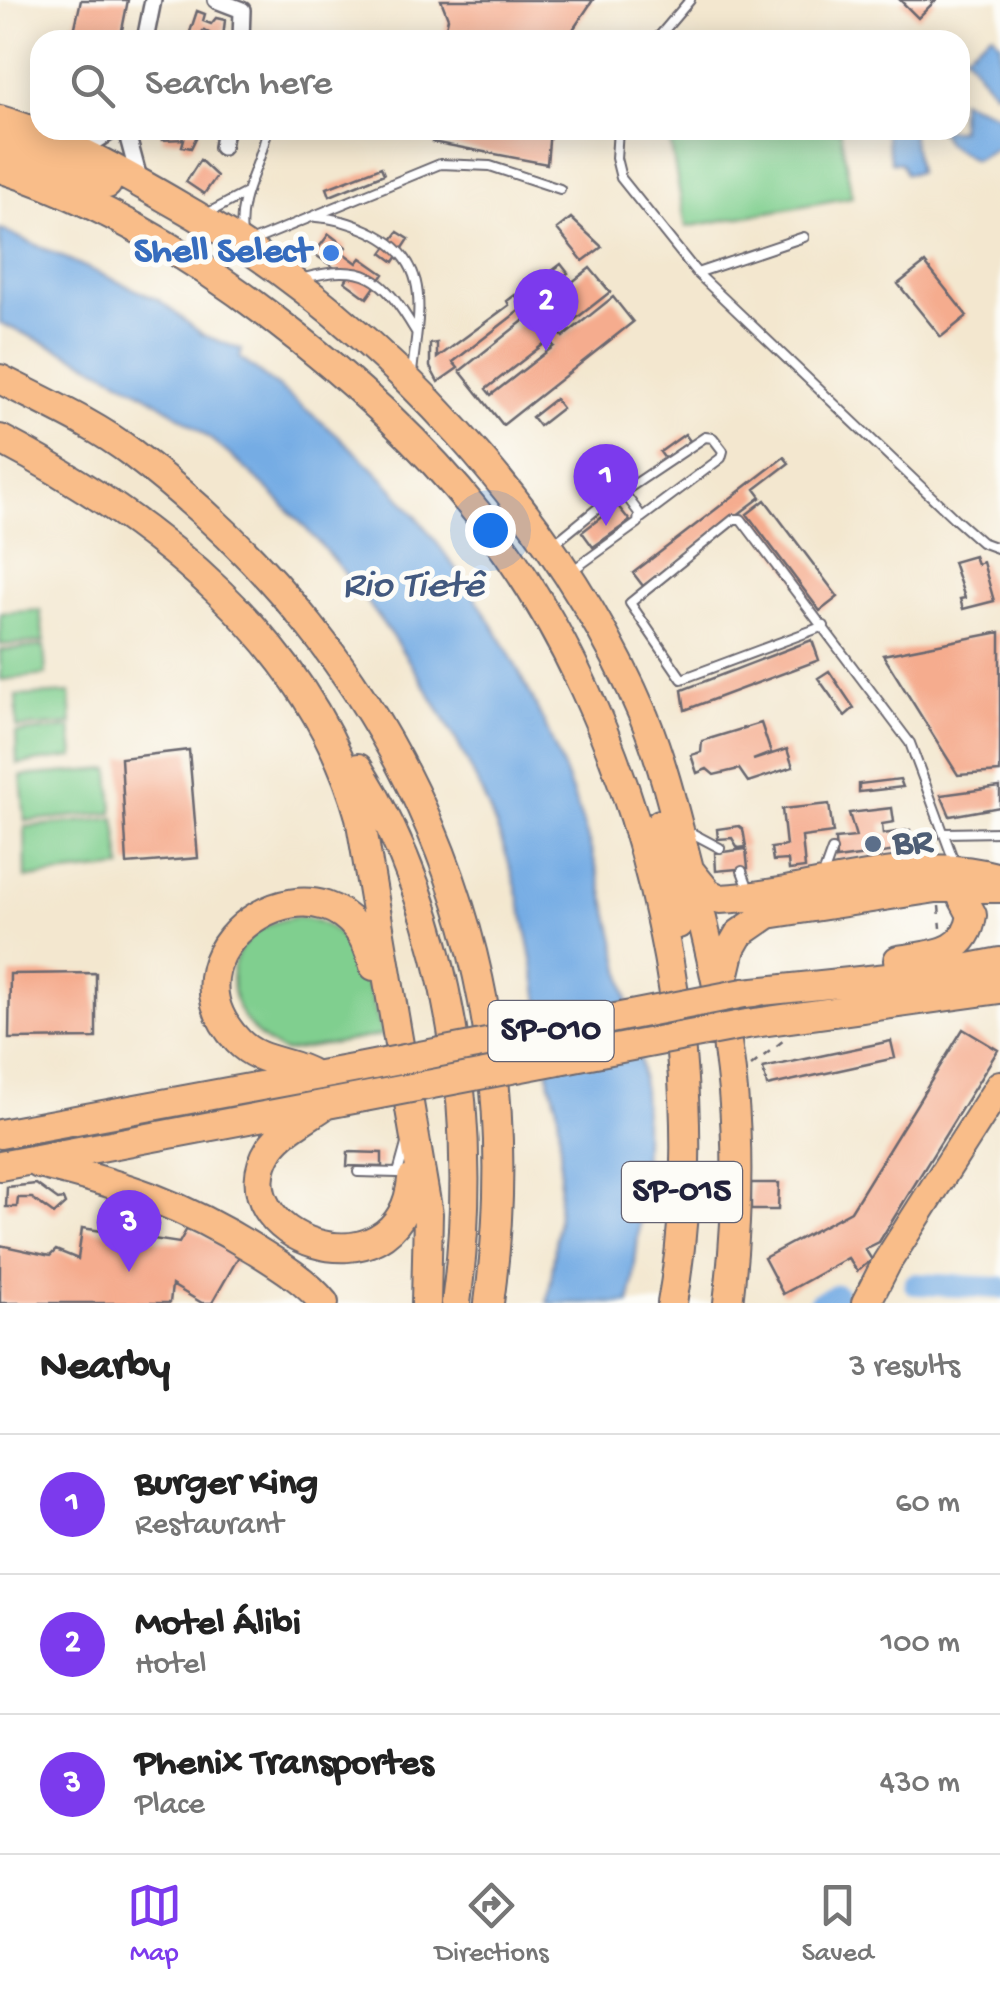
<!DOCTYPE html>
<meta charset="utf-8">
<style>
body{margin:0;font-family:"Gochi Hand",sans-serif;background:#f2f2f2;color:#222}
.you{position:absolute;left:490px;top:530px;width:35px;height:35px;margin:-25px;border:8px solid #fff;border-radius:50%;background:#1a73e8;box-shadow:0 0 0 15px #1a73e833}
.badge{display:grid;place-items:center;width:65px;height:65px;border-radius:50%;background:#7c3aed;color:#fff;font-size:32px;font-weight:700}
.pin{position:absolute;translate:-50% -82px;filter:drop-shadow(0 2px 5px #0008)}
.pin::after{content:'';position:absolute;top:52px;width:35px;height:30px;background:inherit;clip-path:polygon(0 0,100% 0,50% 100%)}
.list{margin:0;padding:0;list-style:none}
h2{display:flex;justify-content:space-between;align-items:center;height:130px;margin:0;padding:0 40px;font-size:42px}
h2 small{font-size:32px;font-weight:400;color:#767676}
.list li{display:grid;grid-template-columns:65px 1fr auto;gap:30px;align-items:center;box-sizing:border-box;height:140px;padding:0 40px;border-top:2px solid #e0e0e0}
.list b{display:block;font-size:38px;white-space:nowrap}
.list p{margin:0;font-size:32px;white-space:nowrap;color:#767676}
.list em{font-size:32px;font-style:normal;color:#767676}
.icon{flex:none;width:55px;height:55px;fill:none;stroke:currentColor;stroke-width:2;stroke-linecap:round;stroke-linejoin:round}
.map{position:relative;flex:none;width:1000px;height:1303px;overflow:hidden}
.search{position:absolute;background:#fff;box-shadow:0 5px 25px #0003;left:30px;right:30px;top:30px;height:110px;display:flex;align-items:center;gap:25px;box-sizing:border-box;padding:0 35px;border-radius:30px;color:#767676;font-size:38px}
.sheet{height:550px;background:#fff}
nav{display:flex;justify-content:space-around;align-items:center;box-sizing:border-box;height:140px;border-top:2px solid #e0e0e0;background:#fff;font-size:28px;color:#767676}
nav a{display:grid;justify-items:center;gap:5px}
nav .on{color:#7c3aed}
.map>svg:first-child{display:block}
</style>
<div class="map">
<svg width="1000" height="1303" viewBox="0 0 1000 1303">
<rect width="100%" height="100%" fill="#fdfcf7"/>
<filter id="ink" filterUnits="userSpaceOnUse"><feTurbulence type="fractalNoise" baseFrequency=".01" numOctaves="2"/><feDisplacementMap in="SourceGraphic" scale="20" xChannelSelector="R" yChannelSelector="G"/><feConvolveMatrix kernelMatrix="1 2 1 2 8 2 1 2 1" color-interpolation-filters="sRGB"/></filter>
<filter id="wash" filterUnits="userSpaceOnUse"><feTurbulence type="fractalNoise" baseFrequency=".0048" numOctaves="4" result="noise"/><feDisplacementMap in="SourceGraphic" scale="40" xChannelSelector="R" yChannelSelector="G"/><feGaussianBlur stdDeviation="2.25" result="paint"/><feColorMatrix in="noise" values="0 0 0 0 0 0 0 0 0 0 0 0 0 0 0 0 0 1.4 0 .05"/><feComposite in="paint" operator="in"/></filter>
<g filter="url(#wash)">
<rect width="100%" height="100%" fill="#f3e7cf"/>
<path fill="#80cf8f" stroke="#517865" stroke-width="2.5" d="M668,130H840L852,197L686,227Z
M40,610L44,642L0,645V613Z
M44,646L46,675L0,680V650Z
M70,693L72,724L17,728L16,696Z
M71,728L74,757L17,764L16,733Z
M110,769L113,813L25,821L21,776Z
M115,818L122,868L26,878L25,827Z
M300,917C360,925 366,986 383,1035L284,1052C211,1018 214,924 300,917Z"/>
<path fill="#75ace4" stroke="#4c6790" stroke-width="2.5" d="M992,33L1000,43V88L994,92L965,54Z
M960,100L1000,115V146L974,160L946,143L940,130H960Z
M884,130H911L918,172L906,174L901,163L891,162Z
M0,229L159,300L203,335L242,350L240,358C297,402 359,448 405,503C524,644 588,799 623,979C629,1011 639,1044 642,1076C648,1151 640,1229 630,1303H547C556,1259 570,1120 550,1084C541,1014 533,945 513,876C463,705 308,494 156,401C106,370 53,346 0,323Z"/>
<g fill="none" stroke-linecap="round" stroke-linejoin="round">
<path stroke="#75ace4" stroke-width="22" d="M915,1284L1000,1288
M819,1303L837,1295"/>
</g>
<g id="blocks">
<path fill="#f5ac8e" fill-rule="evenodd" d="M81,0H128L120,40H72Z
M441,0H593L566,40H443L448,18Z
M900,0H936L918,18Z
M197,11L205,14L203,21L211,24L216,18L225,20L223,38L210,40L212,35L204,30L198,37L189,35Z
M156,130H196L199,132L191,148L182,146L184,139L162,140L164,133Z
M433,130H550L547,164L432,142Z
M200,160L217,176L204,194L186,182Z
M381,167L384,174L330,196L327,188Z
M571,218L602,247L583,261L557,229Z
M398,232L409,239L394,262L382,253Z
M329,234L346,247L342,252L357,263L361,258L384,274L367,298L345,282L348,277L314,254Z
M925,263L967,316L941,337L898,284Z
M561,264L568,273L453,362L458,368L438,382L430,367V344L437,343V358L509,305L507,301L515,295L518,298L530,289L527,285L536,278L539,281Z
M590,268L610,292L559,332L563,337L613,297L633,322L503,425L460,371ZM549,340L554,346L491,395L486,389Z
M555,399L562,408L539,426L532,417Z
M685,434L690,441L665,459L660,452Z
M784,457L789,463L755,489L761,497L643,586L633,573Z
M765,500L838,597L820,611L747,514Z
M617,505L630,521L593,547L582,532Z
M974,556L977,564L983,562L994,601L963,609L960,599L965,598L953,562Z
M1000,632V772L958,775L883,655Z
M812,640L819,660L685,710L682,690Z
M829,671L854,708L845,716L818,678Z
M761,723L771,753L753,760L787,749L793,767L748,782L739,769L714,775L707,769L697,773L691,755L701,752L702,741Z
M189,750L198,858L127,864L121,758Z
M900,779L903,787L859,792V784Z
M1000,787V807L950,816L941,795Z
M829,804L833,833L802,837L805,868L789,870L788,860L773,861L771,848L786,846L782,809Z
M892,808L894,822L882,824L883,834L910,830L912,849L836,859L835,839L856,837L849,813Z
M739,826L743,829L746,847L738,848L732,838L718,839L717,829Z
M746,849L748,868L716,871L715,853Z
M96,973V1038L9,1039L10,974Z
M963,1029L998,1050L879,1242L865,1249L872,1260L857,1271L848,1258L783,1294L764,1258L851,1211Z
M891,1041L895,1058L767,1086L763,1068Z
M348,1152L382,1153V1167L347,1166Z
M751,1183H779L778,1210H751Z
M36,1184L58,1200L63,1199L65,1204L54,1214L32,1198H18L17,1207H6L7,1187Z
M188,1227L239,1256L212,1303H202L172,1285L170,1303H0V1245L50,1256L56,1250L78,1259L82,1228L179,1243Z"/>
</g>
</g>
<g filter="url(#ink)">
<use href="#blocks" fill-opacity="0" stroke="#6b676f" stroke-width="2.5"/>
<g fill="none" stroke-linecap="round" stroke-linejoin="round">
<defs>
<path id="lane" d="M656,40L690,0
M618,130L616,158L621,178L697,273L955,519L981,542L1000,549
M208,213L244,194
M316,217C336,218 351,223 369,231C435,261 418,313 412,373
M242,235C237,195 261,168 267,130
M248,243L440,164L490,166L560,189
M697,273L804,237
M300,279C365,262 382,275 416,332
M620,494L705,437L713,438L723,451L721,458L641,518
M555,543L614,495L627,497L639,513L638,523L573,570
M824,626L682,679L630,603L734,519H741L910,743L955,864
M688,831L720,848
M945,833L1000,832
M742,871L750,892
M822,878L832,850
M358,1172L398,1173L406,1144"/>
<path id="street" d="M216,0L242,10L241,40
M145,40L153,0
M126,130L140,182
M222,147L225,130
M79,152L113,130"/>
<path id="highway" d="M0,120C69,140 135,180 197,216C383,327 559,517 644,717C666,771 678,828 693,884C734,1037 747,1145 728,1303
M0,145L107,184
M0,168C98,200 190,255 271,317C346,374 420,440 479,515C642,721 718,1045 672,1303
M0,379C44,402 93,423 132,453C405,661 536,962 489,1303
M0,439C155,520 312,643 360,817L428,1214L426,1303
M358,768C453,921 480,1127 456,1303
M660,824L678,924
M691,872L708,893L720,899C814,895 906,851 1000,878
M898,960C933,954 966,956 972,915L958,889
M722,986L731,948L739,934L768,914L936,888H1000
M744,993L954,971L1000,962
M747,1024L1000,989
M314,1075C290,1060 260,1064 238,1041C146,944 340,828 374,966
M325,1105C308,1117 282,1130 270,1148C214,1237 400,1303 412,1179
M0,1134L358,1068
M39,1164C125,1185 180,1203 256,1250C280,1265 306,1281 324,1303
M0,1166L364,1097
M866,1303L887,1262L1000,1085"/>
</defs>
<use href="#lane" stroke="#6b676f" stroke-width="12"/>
<use href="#street" stroke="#6b676f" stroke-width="20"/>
<use href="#highway" stroke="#6b676f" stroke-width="32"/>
<path stroke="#6b676f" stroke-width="2.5" stroke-dasharray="8 8" stroke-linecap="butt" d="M939,906L941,928
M751,1066L784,1040"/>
<use href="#lane" stroke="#fff" stroke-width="8"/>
<use href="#street" stroke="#fff" stroke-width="15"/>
<use href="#highway" stroke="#f9bd89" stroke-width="28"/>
<defs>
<path id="highway-bridge" d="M358,1068L744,993
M364,1097L747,1024"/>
</defs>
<use href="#highway-bridge" stroke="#6b676f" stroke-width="32" stroke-linecap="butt"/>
<path stroke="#6b676f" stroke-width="2.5" stroke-dasharray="8 8" stroke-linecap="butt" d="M757,1007L766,1005"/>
<use href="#highway-bridge" stroke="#f9bd89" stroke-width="28"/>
</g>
</g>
<circle fill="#3f7fe0" stroke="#fdfcf7" stroke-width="4" cx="331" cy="253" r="10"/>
<circle fill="#5c6f8a" stroke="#fdfcf7" stroke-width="4" cx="873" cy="844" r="10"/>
<g text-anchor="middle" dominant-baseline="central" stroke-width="10" stroke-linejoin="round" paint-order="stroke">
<g fill="#fdfcf7" stroke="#646373" stroke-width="2.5">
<rect x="488.5" y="1001" width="125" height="60" rx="8"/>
<rect x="622" y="1162" width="120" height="60" rx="8"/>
</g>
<g font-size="35" font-weight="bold" fill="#22223b">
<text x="551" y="1031">SP-010</text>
<text x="682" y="1192">SP-015</text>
</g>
<g font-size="38" font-weight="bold" fill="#366cbe" stroke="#fdfcf7" text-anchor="end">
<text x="311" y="253">Shell Select</text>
</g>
<g font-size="38" font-weight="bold" fill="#4e5e75" stroke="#fdfcf7" text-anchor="start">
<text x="893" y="844">BR</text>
</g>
<g font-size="40" font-style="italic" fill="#43597f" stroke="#fdfcf7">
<text x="413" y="587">Rio Tietê</text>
</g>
</g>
</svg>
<div class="you"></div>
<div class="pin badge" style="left:606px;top:526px">1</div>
<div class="pin badge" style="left:546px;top:351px">2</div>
<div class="pin badge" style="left:129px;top:1272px">3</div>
<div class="search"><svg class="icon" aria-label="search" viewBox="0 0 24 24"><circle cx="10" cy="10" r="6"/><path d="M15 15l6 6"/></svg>Search here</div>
</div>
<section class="sheet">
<h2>Nearby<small>3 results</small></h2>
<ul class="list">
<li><span class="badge">1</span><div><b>Burger King</b><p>Restaurant</p></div><em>60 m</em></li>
<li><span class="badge">2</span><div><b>Motel Álibi</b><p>Hotel</p></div><em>100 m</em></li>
<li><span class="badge">3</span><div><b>Phenix Transportes</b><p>Place</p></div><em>430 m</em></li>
</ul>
</section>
<nav>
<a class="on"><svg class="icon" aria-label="map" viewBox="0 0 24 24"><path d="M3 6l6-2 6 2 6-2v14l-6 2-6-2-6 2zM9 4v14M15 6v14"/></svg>Map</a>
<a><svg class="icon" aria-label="directions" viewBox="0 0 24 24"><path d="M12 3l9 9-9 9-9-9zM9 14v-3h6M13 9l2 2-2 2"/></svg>Directions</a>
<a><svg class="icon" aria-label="saved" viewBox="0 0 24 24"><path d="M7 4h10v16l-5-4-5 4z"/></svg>Saved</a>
</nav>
